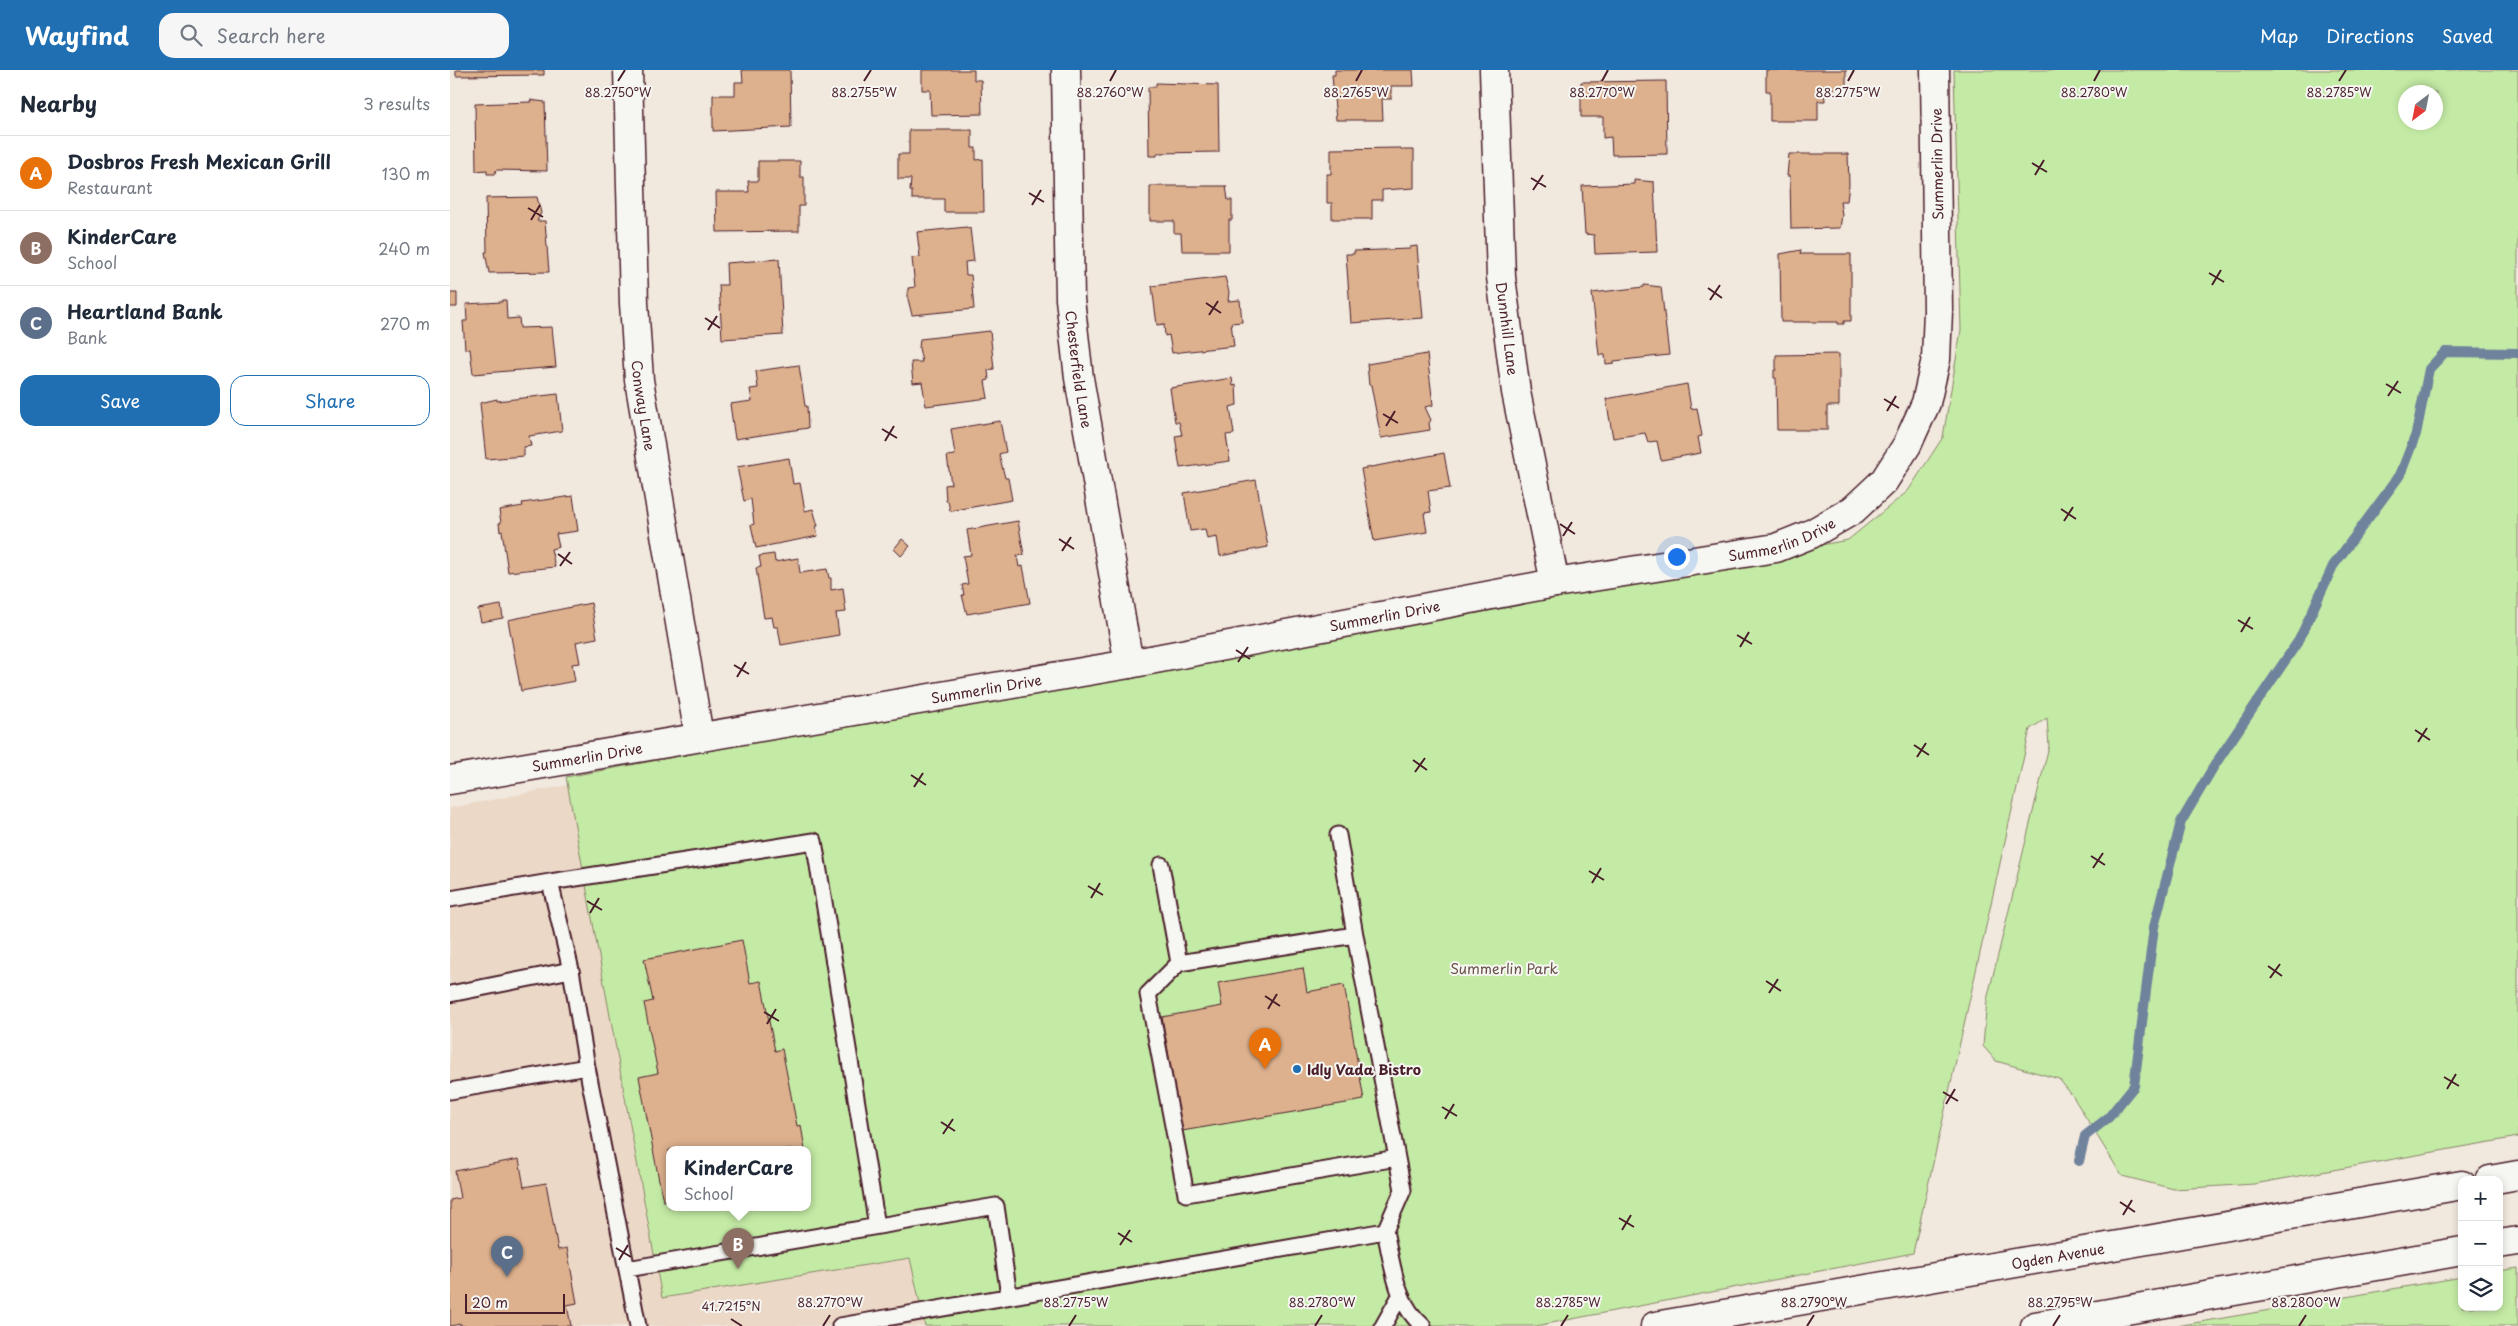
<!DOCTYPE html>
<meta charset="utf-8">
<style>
body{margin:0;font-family:"Playpen Sans",sans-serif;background:#f6f6f7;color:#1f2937}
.controls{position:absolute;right:15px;bottom:15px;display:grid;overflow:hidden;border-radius:10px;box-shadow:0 2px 8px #0003}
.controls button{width:45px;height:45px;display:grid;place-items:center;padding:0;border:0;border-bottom:1px solid #e0e1e3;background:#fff;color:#1f2937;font:25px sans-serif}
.compass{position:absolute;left:1948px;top:15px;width:45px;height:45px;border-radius:50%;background:#fff;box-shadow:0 2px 8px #0003;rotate:212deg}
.scale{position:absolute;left:15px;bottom:12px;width:100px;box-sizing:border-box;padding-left:5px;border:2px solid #4a1f2b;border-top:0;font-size:14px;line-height:18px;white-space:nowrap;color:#4a1f2b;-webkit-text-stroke:4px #f6f6f2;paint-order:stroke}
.you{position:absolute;left:1226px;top:486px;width:18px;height:18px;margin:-12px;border:4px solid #fff;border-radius:50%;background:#1a73e8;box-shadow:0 0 0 8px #1a73e833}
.badge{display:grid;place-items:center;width:32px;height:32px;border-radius:50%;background:#1f6fb2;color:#fff;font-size:16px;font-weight:700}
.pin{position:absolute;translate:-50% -41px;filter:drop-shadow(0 1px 2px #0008)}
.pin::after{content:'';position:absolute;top:26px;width:18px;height:15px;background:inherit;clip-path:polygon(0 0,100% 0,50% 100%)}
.popup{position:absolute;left:216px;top:1076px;width:145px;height:65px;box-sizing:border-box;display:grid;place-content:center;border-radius:10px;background:#fff;filter:drop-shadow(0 1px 4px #0005);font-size:16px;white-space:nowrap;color:#747a83}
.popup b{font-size:19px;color:#1f2937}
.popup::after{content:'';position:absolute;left:50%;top:100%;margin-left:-10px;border:10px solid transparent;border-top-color:#fff}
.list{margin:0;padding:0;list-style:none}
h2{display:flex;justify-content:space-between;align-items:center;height:65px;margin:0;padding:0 20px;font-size:21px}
h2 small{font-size:16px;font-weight:400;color:#747a83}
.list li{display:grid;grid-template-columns:32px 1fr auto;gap:15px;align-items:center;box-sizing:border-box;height:75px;padding:0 20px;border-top:1px solid #e0e1e3}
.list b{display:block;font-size:19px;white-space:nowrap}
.list p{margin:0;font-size:16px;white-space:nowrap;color:#747a83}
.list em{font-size:16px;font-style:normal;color:#747a83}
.actions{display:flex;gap:10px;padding:15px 20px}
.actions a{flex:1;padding:11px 0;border:1px solid #1f6fb2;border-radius:15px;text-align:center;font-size:18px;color:#1f6fb2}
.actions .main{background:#1f6fb2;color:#fff}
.icon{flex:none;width:28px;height:28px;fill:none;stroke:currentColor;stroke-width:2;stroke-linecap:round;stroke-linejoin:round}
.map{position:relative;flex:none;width:2068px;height:1256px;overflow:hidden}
header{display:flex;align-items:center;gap:30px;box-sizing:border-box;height:70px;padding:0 25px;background:#1f6fb2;color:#fff}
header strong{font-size:24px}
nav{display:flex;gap:28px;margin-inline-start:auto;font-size:18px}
.search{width:350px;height:45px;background:#f6f6f7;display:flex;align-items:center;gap:12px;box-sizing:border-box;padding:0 18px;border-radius:15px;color:#747a83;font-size:19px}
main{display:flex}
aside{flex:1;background:#fff}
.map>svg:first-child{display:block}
</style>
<header>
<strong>Wayfind</strong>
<div class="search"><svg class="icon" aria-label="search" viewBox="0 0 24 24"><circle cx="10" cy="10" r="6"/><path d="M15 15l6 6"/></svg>Search here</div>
<nav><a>Map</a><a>Directions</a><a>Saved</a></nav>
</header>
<main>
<aside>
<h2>Nearby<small>3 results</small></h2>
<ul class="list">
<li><span class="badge" style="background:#e8710a">A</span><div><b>Dosbros Fresh Mexican Grill</b><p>Restaurant</p></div><em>130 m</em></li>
<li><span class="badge" style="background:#8d6e63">B</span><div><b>KinderCare</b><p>School</p></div><em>240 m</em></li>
<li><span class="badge" style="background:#5c6f8a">C</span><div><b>Heartland Bank</b><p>Bank</p></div><em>270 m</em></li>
</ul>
<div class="actions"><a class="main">Save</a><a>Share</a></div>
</aside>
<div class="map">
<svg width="2068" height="1256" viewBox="0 0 2068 1256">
<rect width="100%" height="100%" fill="#f1e8de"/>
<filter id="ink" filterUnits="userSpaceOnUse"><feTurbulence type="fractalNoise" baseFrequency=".02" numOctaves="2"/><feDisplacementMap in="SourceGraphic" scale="10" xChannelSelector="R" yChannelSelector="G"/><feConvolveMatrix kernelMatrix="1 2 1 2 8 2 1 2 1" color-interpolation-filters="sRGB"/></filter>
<g filter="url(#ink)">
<path fill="#ebd8c6" d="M118,715L212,1227L461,1188L475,1256H0V738Z"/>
<path fill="#c4eba5" stroke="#878568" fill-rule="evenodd" d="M1504,0H2068V1067L1804,1114L1724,1119L1672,1106L1622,1025L1609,1009L1546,991L1533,976L1537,930L1599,676L1597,648L1580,659L1463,1183L1086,1256H475L460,1188L212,1228L116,707L1398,470L1458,421L1493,367L1511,260ZM1956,22H1986V52H1956ZM219,1080H357V1138H219Z
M2068,1198V1256H1727L2012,1207V1237H2049V1201Z"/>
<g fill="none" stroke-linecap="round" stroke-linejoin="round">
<path stroke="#6f839c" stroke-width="10" d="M1629,1091L1635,1066L1659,1047L1684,1016L1704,857L1731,752L1764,696L1849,570L1883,496L1950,405L1966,364L1979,299L1995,282L2068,283"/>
</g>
<path fill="#ddb18e" stroke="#4a1f2b" d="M6,0H94V5L6,6Z
M292,0H340L341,57L263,61V25H285V12H293Z
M472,0H524V10H531L532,44L481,45L480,20H472Z
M885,0H963L964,16H941V29H932L933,50H886L882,5H885Z
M1316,0H1396V18L1374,19L1375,31H1368V51H1320V21H1316Z
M1216,11L1217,84L1162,85L1161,67L1153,68V47H1131V12Z
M706,13L768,15L769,82L707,83V86H699L698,17H706Z
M80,30L95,32L97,101L46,100L45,104H37V100L26,101L25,34L81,32Z
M459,60H522V78H526V90L533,89L534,142H494V129H462V121H460L461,109H448V84H459Z
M951,78L952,80H964V118L932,120V130H922V149H882V133H877V104H881V79Z
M1339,84H1398L1399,115L1397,131H1390L1392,145L1390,158L1341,159L1340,106H1337Z
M308,91H350V107H354V136H349V161L267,162L266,122H299L298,111H308Z
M1184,110L1204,112L1207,182L1145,184L1144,165L1135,164L1132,116L1184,114Z
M700,116H776L778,130H782V150H779V181H732L731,163H724V151H700Z
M87,127L91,143L87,151H95L99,202L39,203L35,182H37L36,128Z
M517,157V159L520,158L524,191L515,192L516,205H521L524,239L462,245L458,229V218L465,217L462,188L470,187L467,162Z
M967,176L973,248L901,253L896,184H904V181L960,179V177Z
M1351,180L1350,184H1401V251H1394V254H1388V252H1331L1330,184Z
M329,189L333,265L272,269L269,215H277L276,193Z
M775,207L779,222L778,231L790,230L792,252L781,253L784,276L722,283L719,265L715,266L714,254L707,255L702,216Z
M1194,215L1211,217L1219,285L1164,291V293L1156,294L1155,285H1149L1142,223L1194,217Z
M0,223H7V237H0Z
M52,230H56L57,249L69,248L70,258L102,257L106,297L23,304L20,279H15L13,251H17L16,234L52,232Z
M540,261L544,299L538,300L539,310L535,311L538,328L476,336L472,312L463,313L461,292H472L469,278L470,269Z
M977,284L983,335L975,337L981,350L979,353L980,360L931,368L921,315H919L917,294Z
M1389,284V336H1377V360H1327L1326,308H1324V300H1326V285Z
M349,295L355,336H357L358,358L285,369L280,334L302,331L300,319L308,318L306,301Z
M782,308L783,316L786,315L787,335L780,337L784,364L776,365L780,391L730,398L725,366L732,365L729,352H725L720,318Z
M1237,314L1241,339L1247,338L1252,366L1248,367L1251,383L1211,390L1207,371L1198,372L1195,363L1163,368L1156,329Z
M108,324L112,361L79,366L81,376L74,377V386L36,389L30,333L47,329V331Z
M550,351L556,382L549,384L555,408H558L562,430L500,441L498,431H496L495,415L501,414L497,386L505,385L501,359Z
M994,383L1000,418L978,421L981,442L974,443L977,462L924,471L911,399Z
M339,388L343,414L350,413L355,441L363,439L368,456H366L368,466L306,478L301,455L304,454L301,429L294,431L287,397Z
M806,410L818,477L770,486L767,467L757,469L755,459L740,461L734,423Z
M123,426L128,461L106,464L109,477L101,479L105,497L58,502L52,461L50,462L49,453H51L49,440L73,436L72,433Z
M568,451L574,485L567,486L569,497L573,496L580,533L517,544L512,525H514L512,515L518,514L513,486L521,485L517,460Z
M452,469L460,476L451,486L444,479Z
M324,484L325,492L348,488L350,503L377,499L379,508H381V520L393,518L396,542L386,543L389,565L331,575L328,557H324L322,547L314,548L306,498L311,497L309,486Z
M141,533L147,568L126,572L130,593L122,594L125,611L71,621L58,550Z
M51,535L53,548L31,552L28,539Z
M292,870L300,913L311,911L325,981L332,979L347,1056L351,1055L355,1080H219V1130L213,1131L189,1007L208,1003L194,933L203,931L194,889Z
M853,898L857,922L894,915L914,1030L732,1061L712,947L772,936L768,913Z
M69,1089L74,1117L96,1113L108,1180L117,1178L127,1233L117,1235L121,1256H12L11,1254L0,1256V1130L10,1128L5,1101Z"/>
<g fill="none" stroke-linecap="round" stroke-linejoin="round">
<defs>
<path id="service" d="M888,765L905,865
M711,795L729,893L905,865L953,1120L935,1161
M100,812L364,771L427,1156
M0,829L100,812L121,900L137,997
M729,893L698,924L736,1124L947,1088
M0,924L121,900
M0,1021L137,997L188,1256
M177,1199L546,1136L559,1226
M390,1256L935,1161C943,1195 945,1233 973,1256
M933,1256L950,1226"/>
<g id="minor">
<path id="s1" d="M178,0L184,233L189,310L249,666"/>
<path id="s2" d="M616,0L620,229L629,308L679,594"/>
<path id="s3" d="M1044,0L1051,207L1066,322L1105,513"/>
<path id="s4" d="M0,710L679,594L1105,513L1326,478L1361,464L1403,440L1434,411L1457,375L1476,333L1486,289L1488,241L1485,0"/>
</g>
<g id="primary">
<path d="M2040,1110L2068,1105"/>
<path d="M2049,1174L2068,1171"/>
<path id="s5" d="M1205,1256L2012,1115"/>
<path d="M1585,1256L2012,1181"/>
</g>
</defs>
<use href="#service" stroke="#4a1f2b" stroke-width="19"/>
<use href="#minor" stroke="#4a1f2b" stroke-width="31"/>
<use href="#primary" stroke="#4a1f2b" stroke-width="31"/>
<use href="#service" stroke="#f6f6f2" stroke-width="15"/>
<use href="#minor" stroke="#f6f6f2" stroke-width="28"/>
<use href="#primary" stroke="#f6f6f2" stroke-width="28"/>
</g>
</g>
<path fill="none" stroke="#4a1f2b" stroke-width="2" d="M168,11L175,0M414,11L421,0M660,11L666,0M906,11L912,0M1152,11L1158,0M1398,11L1404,0M1644,11L1650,0M1889,11L1896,0M1582,93L1597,102M1585,105L1594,90M1081,108L1096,117M1083,120L1093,105M579,123L594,132M582,135L591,120M78,138L93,147M81,150L90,135M1759,203L1774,212M1762,215L1771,200M1258,218L1272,228M1260,230L1270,215M756,233L771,243M759,245L768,231M255,248L270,258M258,260L267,246M1936,314L1951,323M1938,326L1948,311M1434,329L1449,338M1437,341L1446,326M933,344L948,353M936,356L945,341M432,359L447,368M435,371L444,356M1611,439L1626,449M1614,451L1623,437M1110,454L1125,464M1113,466L1122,452M609,469L624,479M612,481L621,467M108,484L122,494M110,496L120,482M1788,550L1803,559M1791,562L1800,547M1287,565L1302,574M1290,577L1299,562M786,580L800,589M788,592L798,577M284,595L299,604M287,607L296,592M1965,660L1980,670M1968,672L1977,658M1464,675L1479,685M1467,687L1476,673M963,690L977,700M965,702L975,688M461,705L476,715M464,717L473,703M1641,786L1655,795M1643,798L1653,783M1139,801L1154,810M1142,813L1151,798M638,816L653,825M641,828L650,813M137,831L152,840M140,843L149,828M1818,896L1832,906M1820,908L1830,894M1316,911L1331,921M1319,923L1328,909M815,926L830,936M818,939L827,924M314,942L329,951M317,954L326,939M1994,1007L2009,1016M1997,1019L2006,1004M1493,1022L1508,1031M1496,1034L1505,1019M992,1037L1007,1046M995,1049L1004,1034M491,1052L505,1061M493,1064L503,1049M1670,1132L1685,1142M1673,1145L1682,1130M1169,1148L1184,1157M1172,1160L1181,1145M668,1163L682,1172M670,1175L680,1160M166,1178L181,1187M169,1190L178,1175M281,1249L292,1256M373,1256L380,1245M619,1256L626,1245M865,1256L872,1245M1111,1256L1118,1245M1357,1256L1364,1245M1603,1256L1610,1245M1849,1256L1856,1245"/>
<circle fill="#1f6fb2" stroke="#f6f6f2" stroke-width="2" cx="847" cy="999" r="5"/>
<g text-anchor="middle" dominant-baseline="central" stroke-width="4" stroke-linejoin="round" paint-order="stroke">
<g font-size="14" fill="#4a1f2b" stroke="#f6f6f2">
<text transform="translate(1487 94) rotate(-91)">Summerlin Drive</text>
<text stroke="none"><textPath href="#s3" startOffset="259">Dunnhill Lane</textPath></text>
<text stroke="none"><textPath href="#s2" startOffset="300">Chesterfield Lane</textPath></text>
<text stroke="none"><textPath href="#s1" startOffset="336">Conway Lane</textPath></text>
<text stroke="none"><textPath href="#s4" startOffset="1354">Summerlin Drive</textPath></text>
<text stroke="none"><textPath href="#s4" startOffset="949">Summerlin Drive</textPath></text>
<text stroke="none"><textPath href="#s4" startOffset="544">Summerlin Drive</textPath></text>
<text stroke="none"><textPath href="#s4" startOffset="139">Summerlin Drive</textPath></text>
<text stroke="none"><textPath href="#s5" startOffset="409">Ogden Avenue</textPath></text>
</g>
<g font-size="14" fill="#68524a" stroke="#f6f6f2">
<text x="1054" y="898">Summerlin Park</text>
</g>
<g font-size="14" font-weight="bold" fill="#4a1f2b" stroke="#f6f6f2" text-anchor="start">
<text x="857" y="999">Idly Vada Bistro</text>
</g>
</g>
<g font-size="12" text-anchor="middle" fill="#4a1f2b" stroke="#f6f6f2" stroke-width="4" stroke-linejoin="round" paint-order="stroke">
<text x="168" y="27">88.2750°W</text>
<text x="414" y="27">88.2755°W</text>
<text x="660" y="27">88.2760°W</text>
<text x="906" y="27">88.2765°W</text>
<text x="1152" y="27">88.2770°W</text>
<text x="1398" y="27">88.2775°W</text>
<text x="1644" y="27">88.2780°W</text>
<text x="1889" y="27">88.2785°W</text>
<text x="380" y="1237">88.2770°W</text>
<text x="626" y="1237">88.2775°W</text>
<text x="872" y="1237">88.2780°W</text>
<text x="1118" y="1237">88.2785°W</text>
<text x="1364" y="1237">88.2790°W</text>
<text x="1610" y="1237">88.2795°W</text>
<text x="1856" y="1237">88.2800°W</text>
<text x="281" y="1241">41.7215°N</text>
</g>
</svg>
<div class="controls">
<button>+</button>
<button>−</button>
<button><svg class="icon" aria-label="layers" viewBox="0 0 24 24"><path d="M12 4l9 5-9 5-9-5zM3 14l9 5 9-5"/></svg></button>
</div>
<svg class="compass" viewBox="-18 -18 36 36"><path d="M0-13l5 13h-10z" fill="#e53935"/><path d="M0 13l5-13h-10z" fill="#747a83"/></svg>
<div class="scale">20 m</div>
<div class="you"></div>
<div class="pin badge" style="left:815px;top:999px;background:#e8710a">A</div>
<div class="pin badge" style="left:288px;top:1199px;background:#8d6e63">B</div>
<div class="popup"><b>KinderCare</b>School</div>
<div class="pin badge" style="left:57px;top:1207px;background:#5c6f8a">C</div>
</div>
</main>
